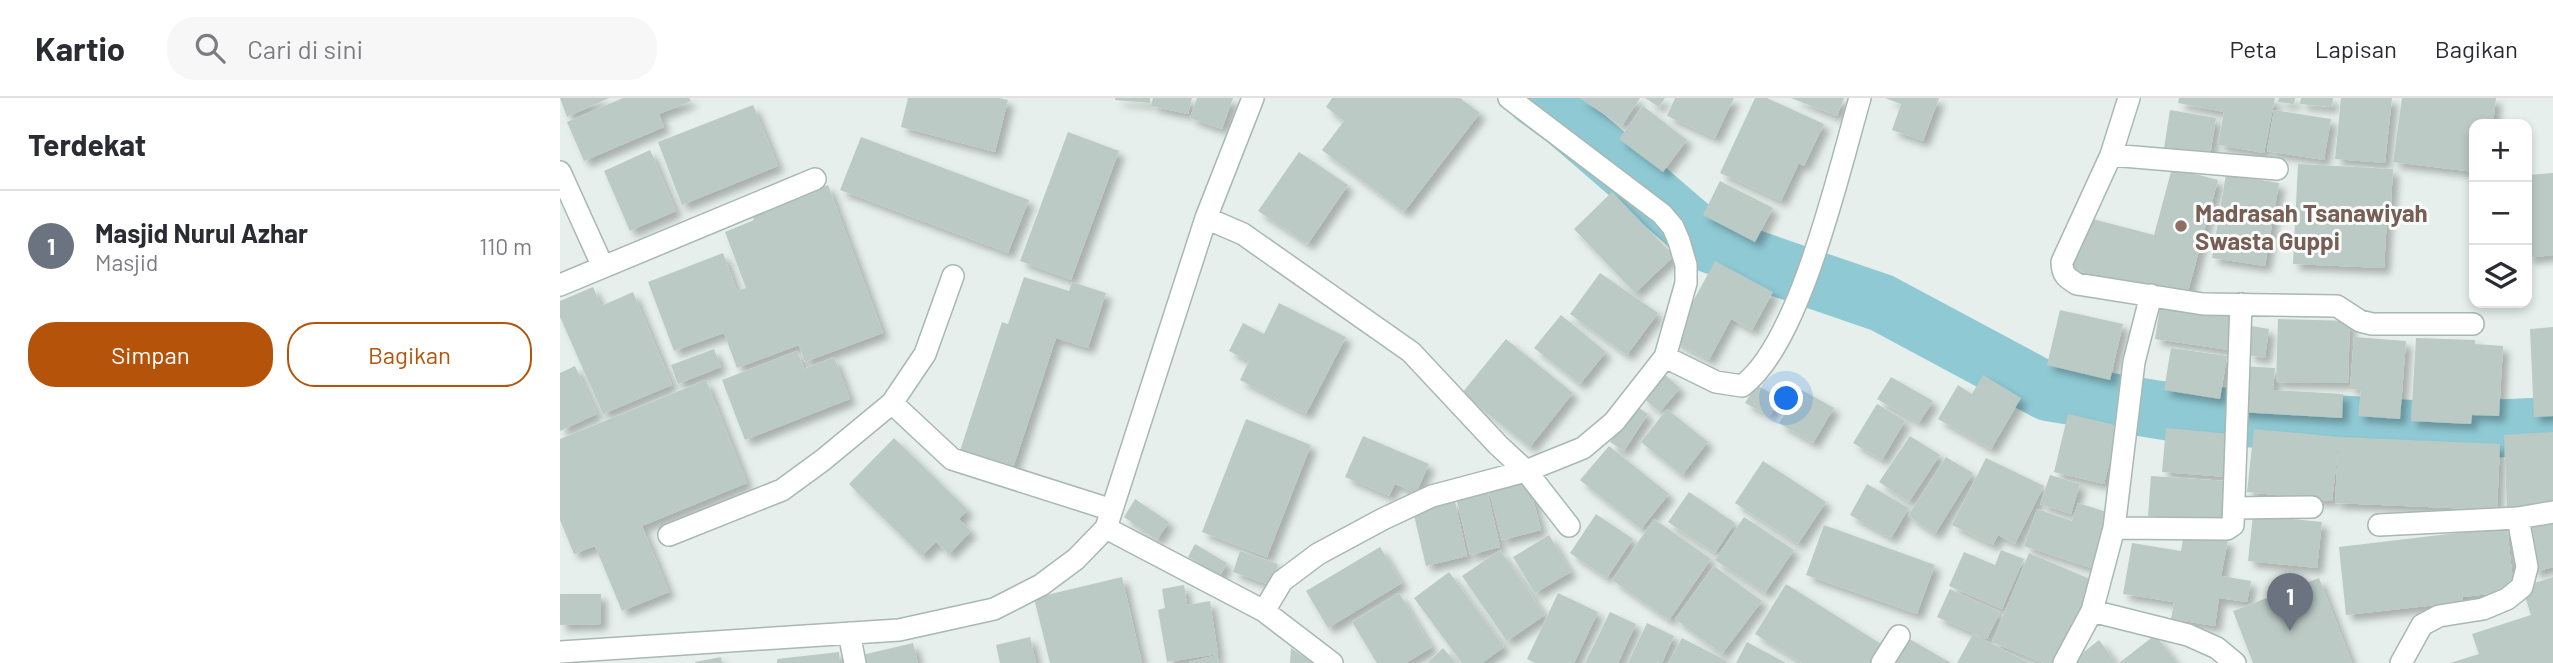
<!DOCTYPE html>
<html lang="id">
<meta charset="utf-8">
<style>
body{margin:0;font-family:Barlow,sans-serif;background:#f7f7f7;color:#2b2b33}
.controls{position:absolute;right:21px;top:21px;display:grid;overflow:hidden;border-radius:14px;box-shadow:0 4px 10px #0003}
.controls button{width:63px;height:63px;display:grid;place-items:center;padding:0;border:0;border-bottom:2px solid #e1e1e2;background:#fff;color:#2b2b33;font:35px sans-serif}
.you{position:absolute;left:1227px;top:301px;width:24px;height:24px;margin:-18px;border:5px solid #fff;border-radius:50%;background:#1a73e8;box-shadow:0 0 0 10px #1a73e833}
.badge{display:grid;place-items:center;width:46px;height:46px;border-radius:50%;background:#b45309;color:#fff;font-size:23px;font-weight:700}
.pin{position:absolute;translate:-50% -58px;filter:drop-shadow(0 2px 4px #0008)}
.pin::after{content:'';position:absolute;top:37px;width:24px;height:21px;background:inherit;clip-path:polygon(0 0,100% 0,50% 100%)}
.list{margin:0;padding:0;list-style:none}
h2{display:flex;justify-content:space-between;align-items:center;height:91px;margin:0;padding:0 28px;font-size:30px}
h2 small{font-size:23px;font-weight:400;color:#7c7c81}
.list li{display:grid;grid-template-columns:46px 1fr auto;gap:21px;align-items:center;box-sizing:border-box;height:112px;padding:0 28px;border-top:2px solid #e1e1e2}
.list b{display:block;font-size:26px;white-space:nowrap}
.list p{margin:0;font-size:23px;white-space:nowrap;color:#7c7c81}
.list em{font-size:23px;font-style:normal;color:#7c7c81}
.actions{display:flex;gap:14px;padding:21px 28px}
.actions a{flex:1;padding:16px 0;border:2px solid #b45309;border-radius:28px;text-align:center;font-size:24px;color:#b45309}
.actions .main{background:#b45309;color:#fff}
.icon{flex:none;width:38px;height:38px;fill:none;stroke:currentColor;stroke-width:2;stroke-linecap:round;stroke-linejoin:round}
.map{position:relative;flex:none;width:1993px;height:565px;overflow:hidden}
header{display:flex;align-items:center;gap:42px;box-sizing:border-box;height:98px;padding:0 35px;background:#fff;border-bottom:2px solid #e1e1e2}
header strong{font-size:33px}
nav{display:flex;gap:38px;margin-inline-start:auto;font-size:24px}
.search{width:490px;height:63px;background:#f7f7f7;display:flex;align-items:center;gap:18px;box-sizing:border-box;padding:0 24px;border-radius:28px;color:#7c7c81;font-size:26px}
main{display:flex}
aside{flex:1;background:#fff}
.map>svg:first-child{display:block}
</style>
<header>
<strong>Kartio</strong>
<div class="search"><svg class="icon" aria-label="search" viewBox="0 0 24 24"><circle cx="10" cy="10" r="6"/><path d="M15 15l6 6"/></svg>Cari di sini</div>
<nav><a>Peta</a><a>Lapisan</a><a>Bagikan</a></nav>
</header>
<main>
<aside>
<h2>Terdekat<small></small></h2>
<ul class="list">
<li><span class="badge" style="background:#6b7280">1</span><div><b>Masjid Nurul Azhar</b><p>Masjid</p></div><em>110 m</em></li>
</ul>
<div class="actions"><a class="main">Simpan</a><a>Bagikan</a></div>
</aside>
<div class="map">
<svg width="1993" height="565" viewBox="0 0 1993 565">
<defs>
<filter id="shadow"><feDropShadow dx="6" dy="6" stdDeviation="3.5" flood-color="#0004"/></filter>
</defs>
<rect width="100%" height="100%" fill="#e6efeb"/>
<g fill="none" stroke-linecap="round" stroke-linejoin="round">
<path stroke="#8ec9d4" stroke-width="58" d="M976,0L1005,21L1150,146L1322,205L1488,294L1624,316L1881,333L1993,328"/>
</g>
<path fill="#bbcac4" filter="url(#shadow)" d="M0,0H49L7,19Z
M63,0H129L131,3L99,16L104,29L24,63L7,24Z
M348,0H439L448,2L435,54L341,29Z
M555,0H590V5L555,2Z
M593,0H632L628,16L591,8Z
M637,0H673L662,31L630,20Z
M772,0H900L920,15L844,114L762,52L784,23L766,9Z
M1019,0H1080L1062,28Z
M1085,0H1105L1099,9Z
M1115,0H1174L1155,40L1107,18Z
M1195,0H1207L1264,26L1244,68L1239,65L1221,103L1160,75Z
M1231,0H1284L1277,18Z
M1325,0H1379L1363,43L1332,32L1341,6Z
M1619,0H1715L1704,55L1658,47L1664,14L1618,5Z
M1719,0H1735L1734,6L1718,4Z
M1741,0H1773L1772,9L1740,6Z
M1781,0H1832L1825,65L1775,61Z
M1842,0H1936L1933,26H1914V74L1833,64Z
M193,7L218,68L122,107L98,44Z
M1083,8L1127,42L1103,74L1059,41Z
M1610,12L1656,20L1650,58L1604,50Z
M1714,12L1771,21L1764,62L1707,53Z
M508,34L559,53L511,182L460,163Z
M301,39L469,102L448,155L280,92Z
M90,52L116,113L70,133L44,73Z
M739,54L788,87L748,146L698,113Z
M1738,66L1833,71L1831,105H1828L1824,170L1733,166Z
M1612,70L1658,82L1626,201L1511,171L1525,119L1594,137Z
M1993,75V157L1967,160V77Z
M1666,76L1719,85L1705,168L1652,160Z
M1160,83L1213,110L1195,144L1143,117Z
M268,87L323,235L245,264L239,247L177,270L164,235L114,253L88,184L163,155L177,193L186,190L165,134L194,122L192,115Z
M1052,94L1114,158L1075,195L1014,131Z
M1155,163L1213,194L1192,232L1171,221L1149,262L1112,242Z
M1040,175L1098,215L1067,257L1010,216Z
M464,179L509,193L512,184L546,195L528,250L496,240L452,373L399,356L442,224L448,226Z
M33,189L41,208L73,194L112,287L43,316L0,219V203Z
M1601,202L1675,213L1669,252L1595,241Z
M719,205L786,239L746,316L680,282L689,263L669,253L683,225L704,236Z
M1500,212L1563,226L1550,282L1487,267Z
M1001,217L1046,254L1020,286L974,250Z
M1718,221L1790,223L1788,285L1716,284Z
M1692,228L1709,231L1705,260L1688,257Z
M1993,229V318L1974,319L1970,231Z
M1794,239L1846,243L1840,321L1798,318L1801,292L1790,291Z
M1856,240L1915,242V246L1943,248L1939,318L1912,317L1911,326L1851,323Z
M946,241L1013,295L970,349L902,295Z
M1611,250L1667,258L1660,301L1604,292Z
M154,251L161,269L118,286L111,267Z
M237,253L244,271L274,259L290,301L185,342L162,282Z
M15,268L37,316L0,333V275Z
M1682,268L1715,270L1713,292L1783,296L1782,320L1679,314Z
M1102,274L1120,290L1100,314L1082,299Z
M1423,277L1461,300L1431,351L1378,321L1398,287L1412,296Z
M1331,279L1373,303L1359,325L1317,301Z
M146,282L187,385L82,428L109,494L62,513L35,448L14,456L0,422V341Z
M1196,287L1220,300L1210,318L1185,305Z
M1240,291L1274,310L1253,345L1219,325Z
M1317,306L1345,323L1322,362L1293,345Z
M1074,307L1088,316L1064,353L1050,344Z
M1107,311L1148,344L1122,377L1081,344Z
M1508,316L1559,328L1544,386L1494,374Z
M686,321L751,347L707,459L642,434Z
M1606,330L1670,336L1667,379L1602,374Z
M1694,331L1779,339L1940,346L1937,412L1775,405L1778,351L1772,403L1687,394Z
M1993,334V410L1947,412L1944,337Z
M803,338L869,366L856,395L835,386L829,398L785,379Z
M1350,338L1380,357L1349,404L1319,384Z
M334,340L408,412L399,421L411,433L389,456L376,444L362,458L289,386Z
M1049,348L1109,396L1081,431L1020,382Z
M1386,359L1413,375L1375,436L1348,418Z
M1426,360L1484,388L1455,446L1438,437L1433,447L1392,427Z
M1203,363L1266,404L1238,446L1175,405Z
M1490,377L1520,386L1511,416L1480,406Z
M967,378L981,432L942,442L928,389Z
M1591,378L1666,383L1663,423L1588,418Z
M1307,386L1349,410L1331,440L1290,417Z
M926,387L940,449L910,457L895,395Z
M1129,394L1175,425L1155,455L1108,424Z
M575,401L609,424L597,442L564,419Z
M895,403L907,458L866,468L853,413Z
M1518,405L1550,415L1531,470L1464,448L1477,411L1512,423Z
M1036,416L1073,441L1047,480L1010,455Z
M1993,416V469L1974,474L1962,423Z
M1693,417L1762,424L1757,470L1688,463Z
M1184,419L1234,452L1205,495L1155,462Z
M1094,421L1151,461L1109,522L1052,482Z
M1264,427L1375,467L1357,516L1246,477Z
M1947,429L1954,493L1903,499V504L1786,517L1779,449Z
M1624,435L1668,442L1661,478L1691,483L1687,504L1659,500L1655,528L1611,521L1614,504L1563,496L1572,445L1621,453Z
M989,437L1011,474L975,495L953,459Z
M635,446L667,465L660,478L628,459Z
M820,449L842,485L768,530L746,493Z
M940,452L985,517L947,543L902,478Z
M1441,452L1464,461L1442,511L1389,488L1404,454L1435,467Z
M680,453L718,466L710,487L673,474Z
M1469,455L1532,482L1497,565H1484L1432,544Z
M1154,468L1202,503L1162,556L1115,521Z
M889,474L944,549L922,565H902L854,500Z
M562,479L582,565H490L474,500Z
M1993,479V565H1890L1919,556L1912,536L1971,517L1962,489Z
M1759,480L1792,565H1693L1673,513Z
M1226,486L1321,546L1309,565H1242L1195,536Z
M624,487L627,507L650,503L658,556L607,564L598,512L605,510L602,491Z
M1390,491L1440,514L1427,541L1377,519Z
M839,495L872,549L846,565H817L792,524Z
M998,495L1038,514L1014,565H975L967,561Z
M0,496H41V526L0,527Z
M1050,514L1076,526L1058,565H1025Z
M1087,525L1114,538L1102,565H1068Z
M1413,536L1469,565H1397Z
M1595,537L1617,565H1559Z
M470,539L476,565H440L436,547Z
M1346,539L1391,565H1331Z
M1122,540L1167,563L1166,565H1108Z
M1539,542L1556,565H1510Z
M1187,544L1226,565H1176Z
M353,545L358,565H300L298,558Z
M731,550L753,565H730Z
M883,550L896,565H867Z
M279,554L280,565H217V561Z
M657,557L659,565H629V564Z
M161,559L162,565H135V564Z"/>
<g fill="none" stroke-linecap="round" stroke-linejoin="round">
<defs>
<path id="minor" d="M1569,0L1551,57L1717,71
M1551,57L1502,164C1502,177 1507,180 1517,186L1643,206L1777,208L1800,223L1812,226H1913
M0,74L43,169
M646,120L683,136L851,254L938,347L966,373L1009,428
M0,187L255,81
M1105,259L1156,284L1182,288C1240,246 1279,72 1300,0
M332,305L392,361L552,412
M1674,410L1752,409
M1819,427L1958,420L1993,414
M546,430L704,513L772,565
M1554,430L1667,431L1673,427L1681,206
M109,437L222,392L263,362L332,305L365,256L393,178
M704,513L722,483L758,456L823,421L872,398L966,373L1023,350L1054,324L1105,259L1126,185V167L1119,143L1113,129L1102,116L949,0
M1532,513L1628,537L1657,550L1675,565
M289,535L295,565
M0,554L339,532L434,511L481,487L516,461L546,430L646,120L693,0
M1322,565L1339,538
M1504,565L1532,513L1554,430L1574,264L1591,197
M1841,565L1862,527L1879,518L1923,511L1947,501L1962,489L1967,469L1958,420"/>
</defs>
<use href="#minor" stroke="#a8b8b2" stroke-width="24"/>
<use href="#minor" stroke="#fff" stroke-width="21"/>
</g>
<circle fill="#8d6e63" stroke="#f7fbf9" stroke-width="2.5" cx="1621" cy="128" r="7"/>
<g text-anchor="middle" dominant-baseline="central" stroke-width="6" stroke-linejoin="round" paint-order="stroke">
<g font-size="24" font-weight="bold" fill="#785e54" stroke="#f7fbf9" text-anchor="start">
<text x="1635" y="114">Madrasah Tsanawiyah<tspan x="1635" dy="28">Swasta Guppi</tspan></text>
</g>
</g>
</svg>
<div class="controls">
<button>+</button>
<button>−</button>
<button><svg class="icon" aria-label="layers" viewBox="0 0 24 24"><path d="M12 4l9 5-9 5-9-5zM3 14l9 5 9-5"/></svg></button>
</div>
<div class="you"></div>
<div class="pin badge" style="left:1730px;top:533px;background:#6b7280">1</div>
</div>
</main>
